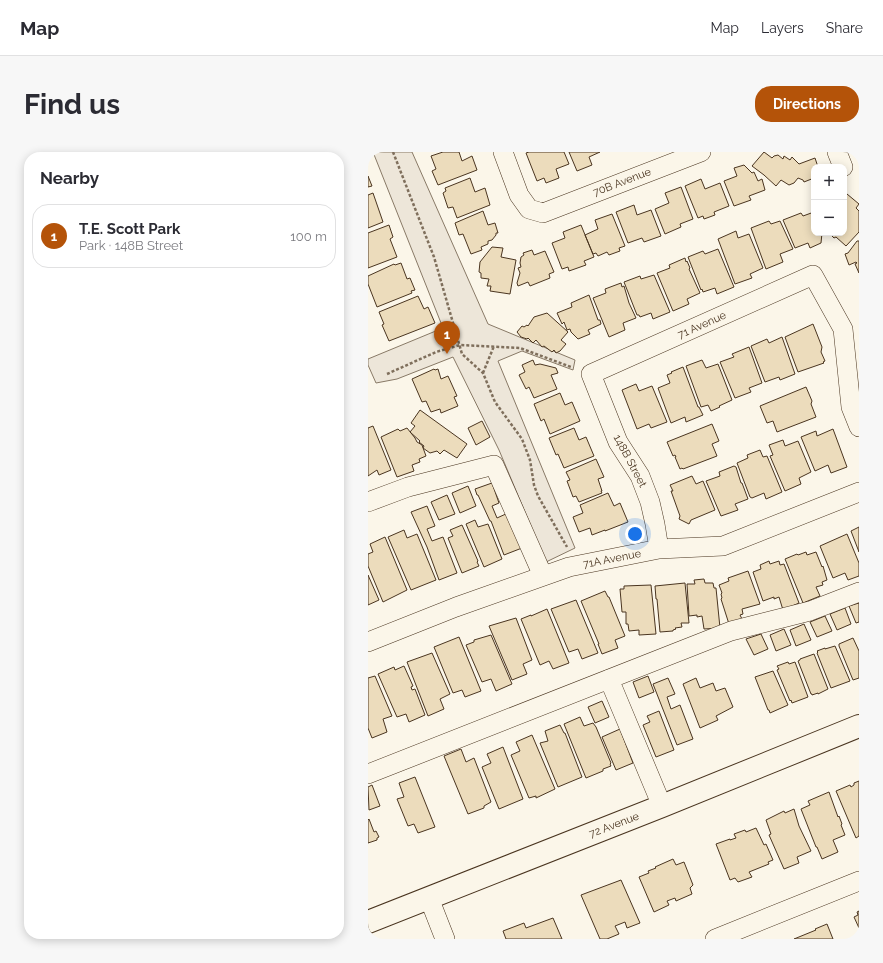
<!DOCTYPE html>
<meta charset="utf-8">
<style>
body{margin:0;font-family:Raleway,sans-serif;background:#f7f7f7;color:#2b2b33}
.controls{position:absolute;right:12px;top:12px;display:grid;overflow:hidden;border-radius:8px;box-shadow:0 2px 10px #0003}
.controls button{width:36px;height:36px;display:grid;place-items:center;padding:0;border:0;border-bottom:1px solid #e1e1e2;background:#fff;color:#2b2b33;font:20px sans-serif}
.you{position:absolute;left:267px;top:382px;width:14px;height:14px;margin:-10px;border:3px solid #fff;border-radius:50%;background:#1a73e8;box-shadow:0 0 0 6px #1a73e833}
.badge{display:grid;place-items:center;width:26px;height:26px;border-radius:50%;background:#b45309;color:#fff;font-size:13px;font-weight:700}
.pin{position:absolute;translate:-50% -33px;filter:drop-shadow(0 1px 2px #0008)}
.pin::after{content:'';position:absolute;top:21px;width:14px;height:12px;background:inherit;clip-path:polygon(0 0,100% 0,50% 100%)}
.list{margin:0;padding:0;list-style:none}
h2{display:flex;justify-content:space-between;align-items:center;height:52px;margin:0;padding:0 16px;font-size:17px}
h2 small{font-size:13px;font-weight:400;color:#7c7c81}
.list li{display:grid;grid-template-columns:26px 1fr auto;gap:12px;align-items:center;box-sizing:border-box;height:64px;margin:0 8px 8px;padding:0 8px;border:1px solid #e1e1e2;border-radius:16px}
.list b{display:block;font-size:15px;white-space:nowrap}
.list p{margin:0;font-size:13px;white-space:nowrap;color:#7c7c81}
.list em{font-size:13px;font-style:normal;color:#7c7c81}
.map{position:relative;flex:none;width:491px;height:787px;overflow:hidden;border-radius:16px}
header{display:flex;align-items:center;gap:24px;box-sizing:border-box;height:56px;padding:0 20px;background:#fff;border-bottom:1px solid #e1e1e2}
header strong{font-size:19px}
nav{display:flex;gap:22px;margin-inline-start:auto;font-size:14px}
.intro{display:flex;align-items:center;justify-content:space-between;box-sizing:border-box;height:96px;padding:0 24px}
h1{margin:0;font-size:28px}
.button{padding:10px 18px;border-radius:16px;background:#b45309;color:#fff;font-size:14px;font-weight:700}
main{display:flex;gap:24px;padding:0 24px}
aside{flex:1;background:#fff;border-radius:16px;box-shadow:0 2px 10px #0003}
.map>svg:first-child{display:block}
</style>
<header>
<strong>Map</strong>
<nav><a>Map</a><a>Layers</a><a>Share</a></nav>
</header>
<div class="intro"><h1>Find us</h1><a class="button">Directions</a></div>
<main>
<aside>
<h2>Nearby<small></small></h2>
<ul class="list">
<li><span class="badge">1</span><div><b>T.E. Scott Park</b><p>Park · 148B Street</p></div><em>100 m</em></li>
</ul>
</aside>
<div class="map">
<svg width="491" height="787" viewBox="0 0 491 787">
<rect width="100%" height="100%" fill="#fbf6e9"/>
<path fill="#ede6d9" stroke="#887966" d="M5,0H44L120,172L207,208L205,218L154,199L130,209L207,396L178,410L131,298L85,205L29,227L8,231L0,213V207L75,176Z"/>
<path fill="#ecdcbc" stroke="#4a3520" d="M75,0H91L94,9L104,4L109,18L70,33L64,19L68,17L63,4Z
M161,0H196L201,12L188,17L191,26L178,31L176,26L169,29L158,1Z
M201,0H232L221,5L224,13L209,19Z
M396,0L404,6L406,4L410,3L415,7L416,4L422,8L424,5L431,12L447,6L450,15H446V26L436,30L435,28L430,26L426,31L421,33L413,28L408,34L396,23L384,14Z
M376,13L384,21L386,20L390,29L394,27L397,38L381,44L383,48L366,54L356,29L369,24L366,16Z
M0,24L4,34L0,35Z
M102,26L107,40L117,36L122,53L89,66L85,55L80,56L75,41L78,39L77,36Z
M333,27L337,37L352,31L361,54L346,60L347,63L336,67L335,64L330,66L317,34Z
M313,35L325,67L312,72L313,75L297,82L287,57L301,51L297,41Z
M5,41L15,70L0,76V43Z
M479,42L491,52L488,56L491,59V80L478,94L468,85L466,86L461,81H476V45Z
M266,53L269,63L283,58L293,84L276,90L274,86L260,91L248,60Z
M115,59L120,73L127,71L130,81H128V83L124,88L120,89V92L113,95L114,98L103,102L95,82L91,83L87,71Z
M446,60V81H454L453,91L442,96L440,91L427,96L415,68L433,61L435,64Z
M244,62L257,94L251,96L252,99L241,103L239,100L230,104L228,101L225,102L217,83L230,77L227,68Z
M401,69L403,72L412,69L425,97L412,102L415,110L398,117L383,76Z
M21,73L25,85L22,87L29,105L0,116V81Z
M213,73L226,105L216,109L218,113L201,119L200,115L194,117L184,91L197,86L195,80Z
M368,79L370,86L381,82L395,116L382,122L384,126L367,132L350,87Z
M489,89H491V121L487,112L489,111L488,110L481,113L477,102L480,101Z
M124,95L135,96L133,105L148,108L142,142L122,139L123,134H119L121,127L113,126V121L111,120L112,110Z
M350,97L366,135L349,142L347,136L335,140L334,137L333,138L320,105L335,99L337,102Z
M164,98L166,103L177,99L186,120L181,122L182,126L162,134L160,130L150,134L149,131L152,121L150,116L153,115L152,111L153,105L156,103L155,101Z
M317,106L318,110L319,109L322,116L321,117L332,141L319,147L321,152L305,159L289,121L302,116L301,113Z
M33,111L39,127L42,126L47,138L43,139L44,141L9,155L0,132V124L26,112L27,113Z
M286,123L302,160L285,167L283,161L272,165L271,163H269L256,130L272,124L273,127Z
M253,131L254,135L256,134L261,151L268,166L255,171L257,178L241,185L225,146L238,141L237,137Z
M221,143L230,168H232L233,172L220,178L222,182L210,187L203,180L202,177L199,178L196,170L194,172L189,161L204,155L203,151Z
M50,144L56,157L60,155L67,171L21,189L14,173L16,172L11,160Z
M179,161L200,180L193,188L198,192L192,199L188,201L186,198L184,200L176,194L174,195L168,188L165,191L160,186L159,187L153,185L149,180L154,174L156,175L159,173L160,174L166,165Z
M445,172L454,195L453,200L457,209L455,210L456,211L430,220L417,185Z
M414,185L427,222L412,228L411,225L397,230L383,194L399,187L401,191Z
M381,195L394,231L381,236L383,240L367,246L352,210L366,205L364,202Z
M165,208L167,213L172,212L188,216L190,221L183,223L189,237L166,246L161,235L158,237L151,223L157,220L154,213Z
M334,208L338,216L350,212L364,248L351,254L352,255L343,259L340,253L333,255L318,214Z
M315,215L330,255H331L335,263L318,270L317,265L303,271L290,236L302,231L299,223L304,221L303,220Z
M66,217L67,218L70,217L73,227L80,224L89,244L86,245L90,254L73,261L72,257L63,260L58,249L54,250L44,227Z
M268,232L271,239L284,234L299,270L283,276L281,272L269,277L254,238Z
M438,235L444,249L443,252L448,265L409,280L405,269L399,271L392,254Z
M192,241L197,253L204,250L212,269L182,282L176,267L173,269L166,252Z
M52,258L99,292L89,306L76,298L72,302L69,299L62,301L55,296L56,294L51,290L52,289L42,280L47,274L43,271Z
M114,269L122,285L108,293L100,276Z
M344,272L351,289L344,292L349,304L315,317L314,316L312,317L307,305H308L307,303L305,304L299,290Z
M5,274L23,318L11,323L9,318L0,324V276Z
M39,276L47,286L49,290L54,293L58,304L51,307L52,310L44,313L46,319L29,325L13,285L30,277L32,279Z
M206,276L211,288L218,285L226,304L196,316L190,302L188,303L181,286Z
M465,277L479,315L463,321L460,313L447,319L433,285L448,279L449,284Z
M415,288L417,294L430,289L443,320L431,326L433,332L417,339L402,304L405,303L401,293Z
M392,298L395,305L399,304L414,340L398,347L396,341L384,346L382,345L369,311L380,306L379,303Z
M228,307L236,325L230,327L234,339H233L234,341L211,350L208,344L205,345L199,329L202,328L198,320Z
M366,314L368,315L373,331H374L380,347L367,352L370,358L353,364L338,329L352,324L351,320Z
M324,324L328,332L335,329L347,358L323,368L321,372L311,367L312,364L303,339H305L302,333Z
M124,331L131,351L124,354L129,366L140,361L154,396L136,403L123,369H122L110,343H109L107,337Z
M100,334L108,354L92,361L84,341Z
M240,341L246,354L252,351L260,370L237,379V378L224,383L222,376L211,380L205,365L215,361L212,353Z
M79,343L87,362L71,368L63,350Z
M59,354L67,374L59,377L64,389L75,385L89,421L71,428L59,395L43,360Z
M107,368L110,375L120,372L134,407L116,415L98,372Z
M94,373L110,409L109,410L111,414L94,421L80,386L85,384L82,378Z
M491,375V400L483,379Z
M36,378L39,386L49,382L68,428L43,438L20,385Z
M479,382L491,411V424L480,428L477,421L465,426L452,394Z
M17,385L39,438L15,450L0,414V402L5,400L2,392Z
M438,400L439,403L448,400L454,415L455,414L459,428L454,430L455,433L448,435L452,444L435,451L417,407L429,402L430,403Z
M401,409L402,412L411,409L412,413L416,412L431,451L415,458L411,445L406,447V445L395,449L385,420L393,417L392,413Z
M380,419L392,452L374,457L375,462L372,463L374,467L361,472L353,447L354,446L353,442L354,441L351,433L361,429L360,426Z
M0,423L11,448L0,453Z
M336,427L337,431H345L346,436H348L352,476L336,477L334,464L329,465V463L321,464L319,432H327L326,428Z
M317,431L321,471H313L314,475L307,476L308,477L305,478V479L292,480L289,447H288L287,434Z
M283,433L288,482L271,483V478L261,479L260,472H258V460H254L252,437H256V434Z
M237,439L240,445H241L257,484L247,488L250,496L234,502L230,492H231L213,449Z
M208,448L230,501L214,507L210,497L201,500L183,457Z
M491,451V470L488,471L481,454Z
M477,456L483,472L469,478L462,462Z
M179,457L201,511L185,517L181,509L172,513L153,467L163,463V464Z
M457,464L464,479L449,485L442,470Z
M148,466L164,508L155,512L159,522L144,528L121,474Z
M436,472L443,488L428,494L422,478Z
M416,477L423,493L408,499L402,483Z
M393,482L400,497L386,503L378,487Z
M123,483L144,532L128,539L123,527L114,530L98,493L106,490V488Z
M91,485L113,539L97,545L94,538L85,541L66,495Z
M485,486L491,499V526L485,528L471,494V492Z
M467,494L482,529L463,536L449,501L450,500L449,499L457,496V497Z
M64,501L82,542L72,547L76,557L60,564L39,510Z
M446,502L460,537L450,542V541L444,543V542H443L430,509L432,508V507Z
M420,510L421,512L427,510L440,545L424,551L423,548L422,549L409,518L411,517L409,514Z
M36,514L45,534L43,535L44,538L47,537L57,563L41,570L38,562L29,565L10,522L26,515L27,518Z
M405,519L420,553L402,561L401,558H400L387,525Z
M7,524L24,564L15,567L19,580L4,586L0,576V526Z
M280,524L286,540L271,546L265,530Z
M300,526L307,542L299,545L303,557L312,553L325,587L309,593L285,532Z
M328,526L332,536L345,531L348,539L357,536L365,555L348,564L350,568L332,576L315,532Z
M234,549L241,565L227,571L220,555Z
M291,559L306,598L288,605L275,573L282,570L279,564Z
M212,565L216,574L225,571L228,575L243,611L242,612L243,614L235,617V619L218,626L196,572Z
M192,573L196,581H197L214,625L190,635L172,591L180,589L177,579Z
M252,577L265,611L248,618L234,585Z
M164,583L187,637L168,646V644L161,646L143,603L152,599L148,590Z
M135,595L155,647L131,657L114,615L123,611L119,602Z
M93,597L98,610L106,606L123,650L116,654V656L100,662L76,604Z
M47,625L67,675L50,681L46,672L40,674L29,647L36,645L31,631Z
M491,629V684L488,686L468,639L482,633L483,635L486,633V631Z
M4,633L12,654L1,658L0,635Z
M461,640L470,665L471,664L474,672L473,673L477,683L465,688L470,700L454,707L449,695H448L433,657L442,653L440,649Z
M426,657L431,674L443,699L429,705L431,711L416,717L401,683L403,682L398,668L416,659L417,661Z
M1,667L6,680L8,679L11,685L9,686V688L0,691V668Z
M388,676L396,693L398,692L405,708L400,710L401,712L381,720L384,725L370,730L367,726L362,728L348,692L362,687V688L368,686L366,682L377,678L378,680Z
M305,707L308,713L316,710L325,733L322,736L324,742L308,749L307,746L299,749L301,753L286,760L271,725L281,721L280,719L288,716L287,715Z
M253,728L272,771L259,776L257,770L247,774L251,782L239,787H232L213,743Z
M491,759V776L486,765L490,763L489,760Z
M185,766L194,787H138L135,779L156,771L158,776Z
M459,772L465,787H426L448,778L447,777Z"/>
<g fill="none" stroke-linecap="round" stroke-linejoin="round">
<defs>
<path id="minor" d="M135,0L151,43L161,57L175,61L333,0
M469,0L475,15
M0,350L40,335L126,313L175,424
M291,397L287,372L282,350L272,324L250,290L223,222L445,123L475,177L483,255L491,275
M0,490L88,455L201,415L291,397L355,394L491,340
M241,527L294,654
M0,622L363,479L442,459L491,440
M61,746L77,787
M347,787L491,729"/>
<path id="major" d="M0,770L294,654L491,574"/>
</defs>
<use href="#minor" stroke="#4a3520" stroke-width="20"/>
<use href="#major" stroke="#4a3520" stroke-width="24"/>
<path stroke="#7f6f5c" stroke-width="2.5" stroke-dasharray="3 2" stroke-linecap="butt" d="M25,0L66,105L94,202L115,221L127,250L154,287L162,308L166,333L170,344L199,395
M115,221L126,194
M19,222L68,200L92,193L152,196L203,215"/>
<use href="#minor" stroke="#fbf6e9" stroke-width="19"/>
<use href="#major" stroke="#fbf6e9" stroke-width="22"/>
</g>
<g text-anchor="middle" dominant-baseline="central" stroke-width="3" stroke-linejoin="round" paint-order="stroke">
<g font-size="11" fill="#4a3520" stroke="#fbf6e9">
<text transform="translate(254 30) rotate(-21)">70B Avenue</text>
<text transform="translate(334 173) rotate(-24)">71 Avenue</text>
<text transform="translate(262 309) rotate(62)">148B Street</text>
<text transform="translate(244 407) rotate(-11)">71A Avenue</text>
<text transform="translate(246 673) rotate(-21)">72 Avenue</text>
</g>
</g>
</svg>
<div class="controls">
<button>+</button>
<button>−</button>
</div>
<div class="you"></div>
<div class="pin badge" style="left:79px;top:202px">1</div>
</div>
</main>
